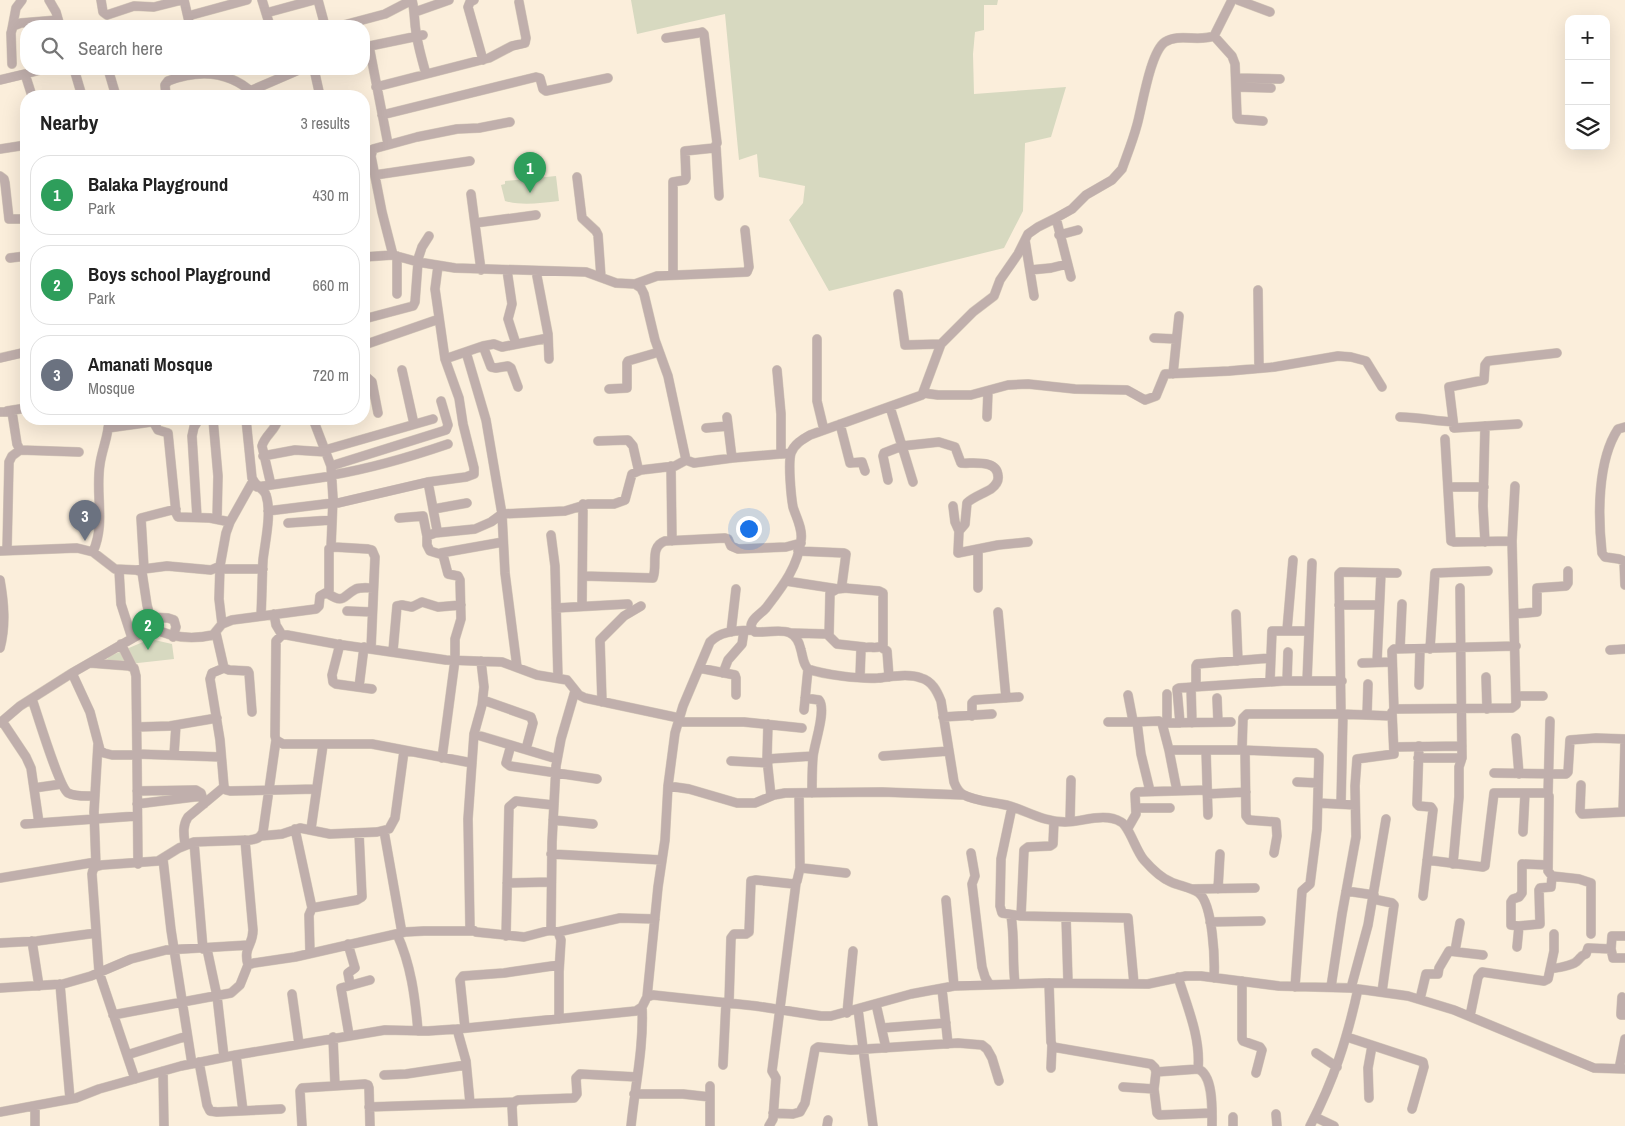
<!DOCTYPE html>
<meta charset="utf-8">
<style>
body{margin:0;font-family:"Archivo Narrow",sans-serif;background:#f2f2f2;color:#222}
.controls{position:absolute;right:15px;top:15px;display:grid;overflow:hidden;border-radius:10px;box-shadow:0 5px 20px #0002}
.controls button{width:45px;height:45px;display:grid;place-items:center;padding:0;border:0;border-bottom:1px solid #e0e0e0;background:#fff;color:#222;font:25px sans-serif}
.you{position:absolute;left:748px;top:528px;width:18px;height:18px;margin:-12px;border:4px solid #fff;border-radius:50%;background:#1a73e8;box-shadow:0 0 0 8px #1a73e833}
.badge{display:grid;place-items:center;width:32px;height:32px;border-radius:50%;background:#0b8043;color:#fff;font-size:16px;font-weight:700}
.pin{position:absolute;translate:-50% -41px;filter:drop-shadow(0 1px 2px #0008)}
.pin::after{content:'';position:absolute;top:26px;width:18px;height:15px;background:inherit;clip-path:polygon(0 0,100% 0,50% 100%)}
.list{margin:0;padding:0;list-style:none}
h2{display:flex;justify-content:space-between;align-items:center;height:65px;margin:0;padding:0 20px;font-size:21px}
h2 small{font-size:16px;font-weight:400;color:#767676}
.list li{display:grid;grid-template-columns:32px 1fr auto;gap:15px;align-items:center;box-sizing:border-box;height:80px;margin:0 10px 10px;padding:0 10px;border:1px solid #e0e0e0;border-radius:20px}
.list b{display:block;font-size:19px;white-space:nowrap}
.list p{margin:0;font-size:16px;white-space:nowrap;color:#767676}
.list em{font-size:16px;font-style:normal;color:#767676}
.icon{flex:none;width:28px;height:28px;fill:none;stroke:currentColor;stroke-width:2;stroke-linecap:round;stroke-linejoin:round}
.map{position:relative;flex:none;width:1625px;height:1126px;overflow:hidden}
.search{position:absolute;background:#fff;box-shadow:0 5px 20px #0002;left:20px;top:20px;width:350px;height:55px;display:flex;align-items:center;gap:12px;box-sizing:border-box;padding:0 18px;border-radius:20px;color:#767676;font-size:19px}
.panel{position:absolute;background:#fff;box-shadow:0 5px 20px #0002;left:20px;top:90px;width:350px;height:335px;border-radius:20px}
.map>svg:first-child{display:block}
</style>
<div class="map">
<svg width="1625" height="1126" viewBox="0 0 1625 1126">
<rect width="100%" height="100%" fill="#fbeedb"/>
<path fill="#d7d9c0" d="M631,0H998L997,5H984V30L975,32L973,54L974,94L1066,87L1051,137L1025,143L1023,211L1004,248L829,291L789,220L803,203L805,186L759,177L757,154L739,160L725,14L637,34Z
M556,176L559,201C540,203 523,206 505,201L501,185L505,184V181Z
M150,639L172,644L174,659L129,664L105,661L110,656Z"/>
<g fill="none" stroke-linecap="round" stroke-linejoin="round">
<defs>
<path id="minor" d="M49,0L56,12L60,26
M101,0L103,12L107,15L134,6L154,7L182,0
M184,0L190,26
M262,0L270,26
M318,0L325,26
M412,0C415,12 414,20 416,32C418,46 422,60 426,74
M474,0L470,2L468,7L483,60
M1238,0L1270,12
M415,12L449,0
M266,13L314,0
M188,16L247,0
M340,26L385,14L412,0
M12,29L16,8L22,0
M1214,36L1232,56L1235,64L1237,117L1238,119L1263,121
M666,38L698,33L702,32L704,34L717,143L714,148L685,151L686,178L685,180L673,182V275
M364,47L367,48L370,51L388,144
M365,47L423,35
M12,64L11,33L13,26L21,23L58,20
M74,69L82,96
M108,69L116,96
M314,69L320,96
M1236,78L1280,79
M0,80L25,74
M376,87L489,58L512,46L525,43L526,38L519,2
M1236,87L1271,88
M250,91L301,69
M32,96L25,74L44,69
M166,96L165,85L168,81C200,69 231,71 256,96
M382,115L536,77L540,78L543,89L546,91L608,78
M716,147L719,196
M0,149L26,145
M375,175L470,161
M0,176L4,179L5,183L9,219H26
M577,177L582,218L596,231L598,235L601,277
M471,194L481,270
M1056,218L1071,277
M475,223L536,215
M1059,235L1078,230
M1025,240L1034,296
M393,255L382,212L371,156L373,149L417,137L457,129L479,128L510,122
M397,256V294
M364,257L393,255L418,262L455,268L586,272L616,283L635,284L641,288L644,294L655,340L668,376L686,460L694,463L732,458L791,453
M10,258L26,256
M417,262L422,247L429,236
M507,270L512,304L508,319L516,344
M1030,270L1051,268L1067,264
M536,271L548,334L549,359
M635,284L657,276L747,272L749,267L745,230
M1258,290L1259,368
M898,294L905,345L941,344
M364,319L413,306L415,302L418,262
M1154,338L1176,339
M817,339V401L824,430
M364,345L439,319
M483,346L494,344L502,347L548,338
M466,352L486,420L502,514L505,573L517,667
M0,358L26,352
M445,359L483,346L491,367L496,368L508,366L511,368L518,387
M402,370L414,424
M777,370L781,414V454
M1173,374L1179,316
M364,375L372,382L378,413
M609,389L627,388V363L628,361L659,352
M923,393L938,395H971L1008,385L1028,384L1075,389L1127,390L1145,400L1156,396L1165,374L1229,371L1274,367L1338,356L1351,357L1366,361L1382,387
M890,407L913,482
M7,411L26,408
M0,412H12L17,444L20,450L79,452
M727,417L732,458
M987,417L988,391
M1400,417C1418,417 1435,421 1453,422
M213,419L218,476L217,519
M246,419L252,478C256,488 264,488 266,495C272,513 265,542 263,560C262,578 262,597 261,615
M313,419L331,466L333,498L334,502L338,503L428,482L466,477L474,474V468L463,424L459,398L445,359L435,289L438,266
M840,424L850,463L862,462L865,471
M1518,424L1454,428L1449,387L1484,380L1485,365L1488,361L1557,353
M1625,427L1618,429C1597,461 1598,517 1602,553L1605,557L1619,559L1624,561L1625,585
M108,428L151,422L154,423L158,430L168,433L176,513L178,517L210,518L230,522
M706,428L728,426
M1445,439L1451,541L1454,542L1512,541
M598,441L628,440L633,446L638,468L641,470L675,466L686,460
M325,450L433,419
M263,456L295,450L326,452
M331,466L446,430L448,425L441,401
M671,466L672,541
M332,475C373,468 410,457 448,444
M888,480L883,456L884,453L902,446L939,442L955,447L961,463C973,464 997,459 998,476C999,482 995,486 991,489C983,494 973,497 967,503L965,524L959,531L958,553L998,545L1028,542
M428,482L437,530L435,533L427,536V545L430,551L443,555L448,574L458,576L460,580L461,619L455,639V660L442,758
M271,485L262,446C265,435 276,430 278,419
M257,487L332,476
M1448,487H1484
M953,506L955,522L959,531
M434,509L467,503
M268,511L333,503
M197,517L192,436L194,427L199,419
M399,518L423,516L427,536
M288,523L332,520
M435,533L475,529L491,522L502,514L565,511L588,504H614L625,500L632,474L641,470
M551,535L555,566L558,678
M1485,542L1483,506L1485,426
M331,548L333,499
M7,550L9,462L12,456L20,450
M0,551L77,548L93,552L115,569L136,570L142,572L147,605L152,624L147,630L72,673L20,706L0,723
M798,551L844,553L846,554L842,584L844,588L879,591L883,593V645C876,651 868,644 861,649L860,677
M93,552C106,522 95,495 100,464C102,449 109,435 109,419
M441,553L503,542
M220,566L219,599L222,624
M144,568L141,518L176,509
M220,569H263
M119,570L121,604L132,638
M136,570L167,566L211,570L220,566L226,533L230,522L253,481
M583,576L653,578C658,565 649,547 665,541L725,538L728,539L731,546L738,549L786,547L801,543
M0,580C4,603 6,625 0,648
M786,581L838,589
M978,588V549
M327,593C345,605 342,596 356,589C361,587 367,588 373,588
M1339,605H1379
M582,606L583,504
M556,608L628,604
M347,611L372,612
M998,612L1006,698
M274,614L276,625L282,635
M1236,614L1238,661
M1514,614L1537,612V588L1566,586L1568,583V571
M150,617L168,618L174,620L176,627L173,637
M151,627C171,638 191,640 213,635L222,624L232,620L316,609L319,606L320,596L329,591V549L334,547L368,549L372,550L375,557L371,649
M1287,630L1293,560
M731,632L736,589
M216,633L224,668L229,670L248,671L249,673L252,712
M791,633L827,634L837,644L864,647
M829,636L830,593L837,589L847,588
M121,644L132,666
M340,644L332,675L333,682L336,684L372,689
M881,647L887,651L889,677
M1400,649L1402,604
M1430,649L1435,573L1488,571
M1610,650L1625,649
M393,651L397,606L402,605L412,607L422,602L438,607L461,605
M481,661L484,687L482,705L474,734L468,819L470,928L476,932L524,937L551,930
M1377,662L1381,573
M90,663L129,666L134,668L136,676L137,757
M1362,663L1392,662
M224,668L212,673L210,679L220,740L224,787L226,790L230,791L316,789
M699,668L735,675L736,678V695
M72,673L90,712L100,750L104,753L112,755H135L137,757L138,864
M723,673L728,660L742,644L744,631
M1486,677L1487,709
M1270,681L1272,631H1309
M1287,681L1288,652
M1307,681L1312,563
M1419,685L1420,649
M359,687L364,647
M1191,687L1192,723
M1196,687V666L1197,664L1270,658
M1167,694V723
M1128,695L1133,721L1134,722L1159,721L1162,723L1169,750H1242
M1517,696H1543
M805,698L819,700C827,710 814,744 813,757C812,769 812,781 812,793
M1217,698L1218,722
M32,699C37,713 59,787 68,793C75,797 87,796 95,796
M483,700L531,717L533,723L526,749
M602,702L600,640L624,616L641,606
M804,710L808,669
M1394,710L1392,651L1394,649L1516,646
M1341,714L1392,716
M1367,715L1368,684
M972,716V703L975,700L1019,697
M943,717L992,714
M2,721L26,757L31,768L39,823
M678,722H744L802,728
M1108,722H1134
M1137,722L1141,754L1150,791
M1162,723L1231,722
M1180,723L1177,689L1179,688L1283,681H1342
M768,724L767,759L771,796
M137,727L170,726L217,718
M474,734L557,759
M1516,738L1519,774
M511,745L506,763L510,766L597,779
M1419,746L1417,804L1419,806L1431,807L1433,810L1423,896
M1394,747L1462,746
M1169,750L1177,791
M1206,750L1208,815
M1245,751L1246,816L1249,820L1276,822L1277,836L1274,853
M137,754L221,757
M174,755L176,725
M883,756L949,751
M1418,758H1462
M767,759L813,756
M731,761L768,763
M472,763L372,744H283L276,740L275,736L276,641L282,635H287L336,644L446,660L502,662L537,675L567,680L579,695L585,698L679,718
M1494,773L1566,774L1568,772L1570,740L1596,738L1625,739
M1297,782L1318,783
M1581,785L1580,811L1582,814L1623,812L1625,742
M668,786L689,789L737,803H755L774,795L785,793L882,792L964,795
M34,788L62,784
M137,791L196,790L201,793L204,804
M799,793L800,868
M1207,794L1246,792
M1548,794L1550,721
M1318,803L1355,805
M137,804L202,796
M1341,804L1343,714
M1012,807L1001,859L1000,906L1002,913L1021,916L1128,918L1134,984
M1136,808H1170
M553,820L593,824
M1070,821L1071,780
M25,824L137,816
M1128,828L1136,814L1135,794L1137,792L1207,790
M295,829L312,908
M311,829L323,745
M384,831L402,933
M1523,832L1525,793
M261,836L282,834L300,828L330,834L377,832L389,829L395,818L404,751
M245,840L253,930C253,946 243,947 248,965
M194,842L203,949
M185,845C184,835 182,826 188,817L224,787
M971,853L975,876L972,884L982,967L985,977L989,984
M551,854L662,860
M163,859L171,930L192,1064
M1427,860L1483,867L1485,866L1494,793H1546L1549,796L1548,871L1552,876L1579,879L1591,883V934
M1453,864L1459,797V767L1462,758L1460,588
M96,866L94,812L98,744
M0,878L96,862
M507,883L550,882
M1193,889L1255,888
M1218,889L1220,854
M1346,891L1374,895
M1373,899L1392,903L1394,905L1382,992
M946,900L954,986
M1011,916C1015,938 1012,961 1015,983
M1021,916L1024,850L1028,847L1050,846L1053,844L1054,821
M1066,917L1068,982
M1210,922L1261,921
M1519,926L1511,925V902L1513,899L1519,897L1522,893V864L1547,865
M558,932L620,918L655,919
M397,934C411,965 415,996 418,1031
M506,936L509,807L516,801L553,805
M32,941L39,986
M0,943L37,941L96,933
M348,944L355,968L348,973L350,984
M1517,947L1519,926L1540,924L1539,890L1540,888L1551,887L1552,876
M207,949L217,996L224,1057
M1611,949L1613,958H1625
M1455,951L1460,923
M310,953L309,915L312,908L357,900L362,897L359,833
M1551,968C1556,969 1572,965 1576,962C1581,958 1580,956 1586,954L1588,948L1611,949L1612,936H1625
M1178,977C1187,1006 1201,1038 1198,1069C1214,1075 1212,1112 1212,1126
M1214,978C1215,960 1213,905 1199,893C1191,887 1179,886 1171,882C1161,878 1151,868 1144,860C1136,851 1129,826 1121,822C1105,812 1082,822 1065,822C1045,822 1029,812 1010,806C995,802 976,802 962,794C957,790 956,787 954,782L941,701C937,691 932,681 921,678C908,673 891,677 878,678C859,679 825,675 808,669C803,664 803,657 801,650C795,623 777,633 755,632L751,628C750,619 761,614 766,608C782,587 798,567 801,540C803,529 796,517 793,507C791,496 788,463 791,453C794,444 803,439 810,435L922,395L941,344L973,312L994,296L1000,280L1018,254L1028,234L1038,227L1056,218L1072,209L1086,195L1112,180L1122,169C1127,155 1133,140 1137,125C1142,108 1150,52 1165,42C1179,33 1198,42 1214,36L1232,0
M1242,981V1039L1243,1041L1260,1047L1262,1050L1256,1073
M1049,983L1051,1042L1053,1047L1151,1064L1155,1068L1156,1072
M60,984L70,1099
M1295,987L1302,891L1310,884L1317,829L1319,756L1315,753L1242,750L1243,718L1247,714H1341L1339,574L1341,572L1397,573
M1331,987L1342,914L1356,837L1355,786L1357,759L1394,754L1392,712L1395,709L1512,708L1516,705L1512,541L1515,486
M0,988L63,984L91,976L131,959L166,950L249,945
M1351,988L1368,925L1386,819
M942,989L948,1044
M292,994L299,1044
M647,997L658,887L665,840L668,786L675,733L683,706L710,642C721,630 738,631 753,630
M1622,997L1621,1013V1015H1625
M1420,999L1426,974H1438L1439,968L1449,951L1483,955
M729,1003L731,938L734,934H746L749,932L751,881L756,880L794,884L797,881L800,868H802L846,873
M876,1004L886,1048
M858,1009L873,1126
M847,1013L853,951
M113,1015L231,993L240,985L248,965L254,963L295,957L405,932L424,931H473
M1470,1016L1478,977L1482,972L1544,981L1548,979L1554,951V934
M559,1019V972L561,940L558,932L551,930L552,842L556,766L561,739L575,691
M465,1028L460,980L463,976L504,973L559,965
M882,1028L946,1023
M457,1029L466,1061L470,1103
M349,1035L341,988L370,980
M333,1037L335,1085
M1347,1037L1423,1062L1424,1067L1412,1109
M1316,1053L1337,1067
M127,1055L187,1036
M236,1055L243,1111
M199,1062L207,1105L210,1111L217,1112L281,1109
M723,1065L726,1002
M1051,1068L1052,1045
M1198,1069L1156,1072L1154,1089L1157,1113L1159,1115L1212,1113
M1619,1069L1625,1039
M163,1071L164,1126
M384,1075L406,1074L466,1065
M135,1079L99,972L92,874C93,867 96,866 102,865L158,861L179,848L194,842L250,840C257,839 260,838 263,832L276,740
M710,1086V1126
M1123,1087L1154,1089
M634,1094H683L710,1097
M1369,1098L1368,1068L1372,1046
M35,1106V1126
M369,1107L514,1102
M0,1112L76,1098L99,1089L181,1066L236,1055L385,1030L428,1031L457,1029L636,1011L642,1007L647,997L653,995L756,1006L821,1016H831L911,994L954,986L1046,983L1148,984L1186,976H1201L1279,986L1351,988L1408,996L1454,1010L1594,1068L1625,1069
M773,1113L793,1114L800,1112L805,1103L815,1049L818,1047L851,1050L958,1043L982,1045L987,1049L992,1058L999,1081
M1276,1114L1277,1126
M1233,1117V1126
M1315,1117L1334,1126
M302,1126L300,1091L302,1088L365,1084L368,1085L369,1088L370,1126
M513,1126L512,1106L514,1102L518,1100L574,1098L577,1094L576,1078L580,1074L637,1077
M631,1126C635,1086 644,1047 642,1007
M769,1126L773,1119L776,1078L772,1071L796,883
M827,1126L828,1120
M1310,1126C1334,1080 1347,1039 1358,989"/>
</defs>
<use href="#minor" stroke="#d8ccbb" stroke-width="10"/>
<use href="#minor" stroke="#c0afac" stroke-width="9"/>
</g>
</svg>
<div class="controls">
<button>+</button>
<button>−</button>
<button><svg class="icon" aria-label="layers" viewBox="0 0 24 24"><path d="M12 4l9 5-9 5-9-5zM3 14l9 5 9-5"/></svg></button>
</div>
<div class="you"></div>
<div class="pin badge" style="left:530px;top:193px;background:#2e9e5b">1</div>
<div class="pin badge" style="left:148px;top:650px;background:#2e9e5b">2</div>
<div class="pin badge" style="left:85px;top:541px;background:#6b7280">3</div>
<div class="search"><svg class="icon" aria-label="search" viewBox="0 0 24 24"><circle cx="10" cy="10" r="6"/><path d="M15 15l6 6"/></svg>Search here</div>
<section class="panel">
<h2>Nearby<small>3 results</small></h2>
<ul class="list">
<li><span class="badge" style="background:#2e9e5b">1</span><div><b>Balaka Playground</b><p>Park</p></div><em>430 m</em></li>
<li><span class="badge" style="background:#2e9e5b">2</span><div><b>Boys school Playground</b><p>Park</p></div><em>660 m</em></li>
<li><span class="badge" style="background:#6b7280">3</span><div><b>Amanati Mosque</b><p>Mosque</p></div><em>720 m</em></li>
</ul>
</section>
</div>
